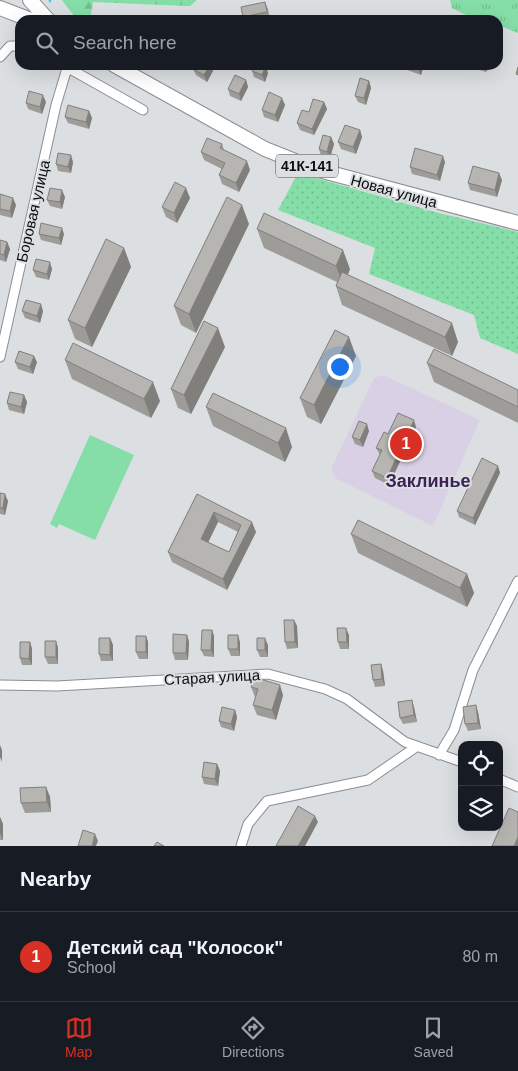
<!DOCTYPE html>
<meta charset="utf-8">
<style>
body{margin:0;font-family:Helvetica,sans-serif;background:#20242c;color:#f1f3f6}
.controls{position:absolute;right:15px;bottom:15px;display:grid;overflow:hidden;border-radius:10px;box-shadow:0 5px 20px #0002}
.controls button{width:45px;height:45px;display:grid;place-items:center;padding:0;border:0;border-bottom:1px solid #363941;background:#171b24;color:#f1f3f6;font:25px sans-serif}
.you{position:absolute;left:339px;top:366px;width:18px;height:18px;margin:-12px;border:4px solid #fff;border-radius:50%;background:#1a73e8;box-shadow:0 0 0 8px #1a73e833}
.badge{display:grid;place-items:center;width:32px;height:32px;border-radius:50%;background:#d93025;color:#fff;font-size:16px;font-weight:700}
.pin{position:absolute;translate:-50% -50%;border:2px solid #fff;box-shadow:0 1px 5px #0006}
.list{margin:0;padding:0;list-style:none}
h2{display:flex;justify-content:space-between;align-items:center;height:65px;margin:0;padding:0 20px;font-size:21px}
h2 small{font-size:16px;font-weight:400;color:#9ea1a6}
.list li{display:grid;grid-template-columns:32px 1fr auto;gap:15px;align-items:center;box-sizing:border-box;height:90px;padding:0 20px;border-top:1px solid #363941}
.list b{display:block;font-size:19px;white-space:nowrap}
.list p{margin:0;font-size:16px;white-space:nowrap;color:#9ea1a6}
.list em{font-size:16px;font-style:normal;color:#9ea1a6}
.icon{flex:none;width:28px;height:28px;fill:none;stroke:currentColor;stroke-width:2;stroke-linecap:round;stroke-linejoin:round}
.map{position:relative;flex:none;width:518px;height:846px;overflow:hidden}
.search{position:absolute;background:#171b24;box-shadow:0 5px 20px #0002;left:15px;right:15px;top:15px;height:55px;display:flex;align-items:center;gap:12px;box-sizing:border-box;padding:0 18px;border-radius:15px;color:#9ea1a6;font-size:19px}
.sheet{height:155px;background:#171b24}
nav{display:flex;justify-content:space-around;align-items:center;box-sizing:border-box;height:70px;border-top:1px solid #363941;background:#171b24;font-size:14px;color:#9ea1a6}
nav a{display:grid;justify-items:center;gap:2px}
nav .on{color:#d93025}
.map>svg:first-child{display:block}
</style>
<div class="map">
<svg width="518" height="846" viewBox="0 0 518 846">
<defs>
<pattern id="grass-tufts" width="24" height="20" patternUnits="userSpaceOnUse" patternTransform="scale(1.25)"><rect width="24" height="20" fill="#85dea8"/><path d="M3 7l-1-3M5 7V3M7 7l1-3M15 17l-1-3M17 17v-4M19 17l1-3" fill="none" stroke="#72bd8f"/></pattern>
<pattern id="forest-firs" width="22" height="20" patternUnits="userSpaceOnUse" patternTransform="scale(1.25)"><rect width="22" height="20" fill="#85dea8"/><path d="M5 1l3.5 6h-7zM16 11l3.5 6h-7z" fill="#72bd8f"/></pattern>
<pattern id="wetland-marsh" width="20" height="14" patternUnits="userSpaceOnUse" patternTransform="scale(1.25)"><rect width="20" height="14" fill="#85dea8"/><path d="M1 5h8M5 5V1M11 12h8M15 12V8" fill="none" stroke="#72bd8f"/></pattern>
<pattern id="park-dots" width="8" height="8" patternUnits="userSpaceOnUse" patternTransform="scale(1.25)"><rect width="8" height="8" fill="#85dea8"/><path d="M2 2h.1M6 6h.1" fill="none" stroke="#72bd8f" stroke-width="1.8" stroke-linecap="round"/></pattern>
</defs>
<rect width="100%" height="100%" fill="#dbdfe2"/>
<path fill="#dad0e5" d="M383,375L480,420L433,526L335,478L331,469L374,378Z"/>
<path fill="url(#grass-tufts)" d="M450,0H518V33L498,25V20C481,20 467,17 452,8Z"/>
<path fill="url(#forest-firs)" d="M62,0H137L138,4L93,2L90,20H77Z"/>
<path fill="url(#wetland-marsh)" d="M137,0H197L190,6L138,4Z"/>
<path fill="url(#park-dots)" d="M298,173L439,213L518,232V354L480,338L474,315L369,274L375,248L278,210Z"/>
<path fill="#85dea8" d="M90,435L134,455L95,540L59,524L57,528L50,524Z"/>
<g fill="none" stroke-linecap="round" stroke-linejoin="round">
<path stroke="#38c9e6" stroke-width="2.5" d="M50,1V0"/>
<defs>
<path id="street" d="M0,57L10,46H20
M63,65L143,110
M0,357L56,105L68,65
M0,685L57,686L268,674L325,689L347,699L405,742L462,762
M439,755L454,730L473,670L518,581
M499,779L518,787
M241,846L248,824L267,801L368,780L416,747"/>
<path id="primary" d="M30,0L48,20
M0,8L31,20
M114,65L265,149L315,169L518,223"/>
</defs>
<use href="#street" stroke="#8b8e91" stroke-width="11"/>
<use href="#primary" stroke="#8b8e91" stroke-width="16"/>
<use href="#street" stroke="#fff" stroke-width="9"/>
<use href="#primary" stroke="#fff" stroke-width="14"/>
</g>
<path fill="#9d9c98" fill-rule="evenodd" d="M265,2L268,9L270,19L265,20H244L243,17Z
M405,65H424L421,75L407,70Z
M464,65H489L486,72Z
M193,69H214L207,82L196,75Z
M252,71L268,73L265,82L254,77Z
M246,80L248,87L241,101L230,96L228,89Z
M369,81L371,88L366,105L358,102L355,96Z
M46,102L42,114L28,109L26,103Z
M324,102L327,109L314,135L300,130L297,123L309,112Z
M285,105L278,122L264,117L262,110Z
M89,111L92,118L89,129L68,123L65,117Z
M360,130L362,137L356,154L341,149L338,142Z
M331,137L334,144L330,158L321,156L319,149Z
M222,144L224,150L250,170L239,192L222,184L219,175L222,169L204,160L201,152Z
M73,162L71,173L58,171L56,164Z
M445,162L440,181L412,174L410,167Z
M502,180L497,197L470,190L468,183Z
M0,194L16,205L12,218L0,215Z
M65,197L62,209L50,206L47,200Z
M190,198L177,223L166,217L162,207Z
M249,224L196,333L181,325L174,306Z
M257,229L350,269L348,275L458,342L452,356L342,305L336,286L337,282L264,248Z
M39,234H64L61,245L41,240Z
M0,240L7,242L10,249L6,262L0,260Z
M124,248L131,267L92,347L75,339L68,320Z
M52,269L49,280L36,277L33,270Z
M22,311H43L40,323L25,318Z
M225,347L191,414L178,408L171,389Z
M356,356L321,424L307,417L300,398Z
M65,360L160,401L151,418L72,379Z
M15,362H37L33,374L18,369Z
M427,363L518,390V423L434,382Z
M24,395L27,402L24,414L9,410L7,403Z
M206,407L292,447L285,462L213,426Z
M416,427L389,485L375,478L372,471L380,455L376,448L388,434Z
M369,431L363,447L355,444L352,437Z
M498,466L500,473L475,525L459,517L457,511Z
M0,493L8,501L5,515L0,514Z
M197,494L256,532L227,590L172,562L168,552ZM218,522L238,532L229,552L208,542Z
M351,534L467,574L474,593L467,607L358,553Z
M294,620L297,626L298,648L287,649L285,642Z
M212,630L214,636V657L204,656L201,650Z
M187,635L189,642L188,660H175L173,653Z
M349,635V649H340L338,642Z
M146,636L148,642V659H139L136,652Z
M110,638L113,645V661H101L99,654Z
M30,642L32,649V665H22L20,658Z
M240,642V656H231L228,649Z
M268,645V657H260L257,650Z
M58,647V664H48L45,657Z
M381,664L383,671L385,686L375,687L373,680Z
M251,687L283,695L276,720L257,715L253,705L256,697H255Z
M414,707L417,722L403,724L400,718Z
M235,710L237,717L234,731L221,727L219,721Z
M478,712L481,729L468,731L465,724Z
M217,764L220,771L218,786L204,784L202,777Z
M46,787L50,797L51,812L25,813L21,803Z
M0,817L3,824V840H0Z"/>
<path fill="#807f7c" d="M210,65H213L214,69L207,82L204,75Z
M419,65H424L421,75L418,68Z
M484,65H489L486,72Z
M266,66L268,73L265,82L262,75Z
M246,80L248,87L241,101L239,94Z
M369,81L371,88L366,105L364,98Z
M43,95L46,102L42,114L40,107Z
M282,98L285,105L278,122L275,115Z
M324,102L327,109L314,135L312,129Z
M89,111L92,118L89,129L86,122Z
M360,130L362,137L356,154L353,147Z
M331,137L334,144L330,158L327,152Z
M71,155L73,162L71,173L68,167Z
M443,156L445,162L440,181L437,175Z
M247,161L250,170L239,192L236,183Z
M499,173L502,180L497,197L495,190Z
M186,188L190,198L177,223L174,213Z
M62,190L65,197L62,209L60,202Z
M13,198L16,205L12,218L10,211Z
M242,205L249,224L196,333L189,314Z
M62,228L64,234L61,245L59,238Z
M7,242L10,249L6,262L4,255Z
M124,248L131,267L92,347L85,328Z
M343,250L350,269L343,285L336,266Z
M50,262L52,269L49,280L47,274Z
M41,304L43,311L40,323L37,316Z
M452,323L458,342L452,356L445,337Z
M218,328L225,347L191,414L184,395Z
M349,337L356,356L321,424L314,405Z
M34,356L37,362L33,374L30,367Z
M153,382L160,401L151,418L144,399Z
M24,395L27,402L24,414L21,407Z
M414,420L416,427L389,485L387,478Z
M367,424L369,431L363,447L360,440Z
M286,428L292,447L285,462L278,443Z
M498,466L500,473L475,525L473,518Z
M5,494L8,501L5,515L3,508Z
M214,512L218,522L205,549L201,539Z
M252,522L256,532L227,590L223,579Z
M467,574L474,593L467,607L460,588Z
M294,620L297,626L298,648L295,642Z
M346,628L349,635V649L347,642Z
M212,630L214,636V657L211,650Z
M187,635L189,642L188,660L186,653Z
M238,635L240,642V656L238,649Z
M146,636L148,642V659L146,652Z
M110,638L113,645V661L110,655Z
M265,638L268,645V657L265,650Z
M56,641L58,647V664L56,657Z
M30,642L32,649V665L29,659Z
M381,664L383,671L385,686L382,679Z
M280,685L283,695L276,720L272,710Z
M412,700L414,707L417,722L414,715Z
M476,705L478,712L481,729L478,723Z
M235,710L237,717L234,731L231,724Z
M0,745L2,750V762L0,757Z
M217,764L220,771L218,786L215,779Z
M46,787L50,797L51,812L47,802Z
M315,816L318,822L305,846H298Z
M0,817L3,824V840L0,833Z
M95,834L98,841L96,846H92Z
M518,837V846H514Z"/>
<path fill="#b7b5b1" stroke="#807f7c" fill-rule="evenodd" d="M265,2L267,12L243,17L241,7Z
M196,65H210L204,75L193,69Z
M254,65H263L266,66L262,75L252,71Z
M409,65H419L418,68Z
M518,67V75L516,74Z
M235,75L246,80L239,94L228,89Z
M360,78L369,81L364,98L355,96Z
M29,91L43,95L40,107L26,103Z
M269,92L282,98L275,115L262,110Z
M313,99L324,102L312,129L297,123L302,110L309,112Z
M68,105L89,111L86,122L65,117Z
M345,125L360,130L353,147L338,142Z
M323,135L331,137L327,152L319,149Z
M207,138L222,144L220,148L247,161L236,183L219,175L225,163L201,152Z
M415,148L443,156L437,175L410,167Z
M58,153L71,155L68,167L56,164Z
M473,166L499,173L495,190L468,183Z
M175,182L186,188L174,213L162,207Z
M50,188L62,190L60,202L47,200Z
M0,194L13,198L10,211L0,209Z
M227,197L242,205L189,314L174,306Z
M264,213L343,250L336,266L257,229Z
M41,223L62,228L59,238L39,234Z
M106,239L124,248L85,328L68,320Z
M0,240L7,242L4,255L0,254Z
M36,259L50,262L47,274L33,270Z
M342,272L452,323L445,337L336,286Z
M26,300L41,304L37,316L22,311Z
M204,321L218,328L184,395L171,389Z
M335,330L349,337L314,405L300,398Z
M73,343L153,382L144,399L65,360Z
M434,349L518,390V407L427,363Z
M19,351L34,356L30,367L15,362Z
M10,392L24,395L21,407L7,403Z
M213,393L286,428L278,443L206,407Z
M398,413L414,420L387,478L372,471L382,450L376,448L384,432L388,434Z
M359,421L367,424L360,440L352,437Z
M482,458L498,466L473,518L457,511Z
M0,493L5,494L3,508H0Z
M197,494L252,522L223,579L168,552ZM214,512L241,525L229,552L201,539Z
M358,520L467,574L460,588L351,534Z
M284,620H294L295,642H285Z
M337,628H346L347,642H338Z
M202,630H212L211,650H201Z
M173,634L187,635L186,653H173Z
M228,635H238V649H228Z
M136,636H146V652H136Z
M99,638H110V655L99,654Z
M257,638H265V650H257Z
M45,641H56V657H45Z
M20,642H30L29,659L20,658Z
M381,664L382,679L373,680L371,665Z
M254,677L280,685L272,710L253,705L258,689L251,687Z
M412,700L414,715L400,718L398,702Z
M476,705L478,723L465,724L463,707Z
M222,707L235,710L231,724L219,721Z
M204,762L217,764L215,779L202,777Z
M46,787L47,802L21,803L20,788Z
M298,806L315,816L298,846H276Z
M509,808L518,812V837L514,846H492Z
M83,830L95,834L92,846H78Z
M157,842L164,846H154Z"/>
<g text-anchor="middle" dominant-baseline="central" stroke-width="4" stroke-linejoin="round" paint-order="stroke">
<rect fill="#dbdfe2" stroke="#4a4c4e" stroke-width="1" x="276" y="154.5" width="62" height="23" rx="4"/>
<g font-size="14" font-weight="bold" fill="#0c0d0e">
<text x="307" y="166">41К-141</text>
</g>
<g font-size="15" fill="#0c0d0e" stroke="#dbdfe2">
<text transform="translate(394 191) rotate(15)">Новая улица</text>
<text transform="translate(33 211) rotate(-77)">Боровая улица</text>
<text transform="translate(212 677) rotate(-3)">Старая улица</text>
</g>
<g font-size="18" font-weight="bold" fill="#3f215a" stroke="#dbdfe2">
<text x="428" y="481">Заклинье</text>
</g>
</g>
</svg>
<div class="controls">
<button><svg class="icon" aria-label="locate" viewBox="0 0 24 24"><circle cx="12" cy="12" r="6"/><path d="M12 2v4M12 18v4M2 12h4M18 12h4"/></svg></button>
<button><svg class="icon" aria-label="layers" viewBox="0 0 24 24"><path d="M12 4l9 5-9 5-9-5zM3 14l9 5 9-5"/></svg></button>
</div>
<div class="you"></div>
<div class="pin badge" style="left:406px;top:444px">1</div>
<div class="search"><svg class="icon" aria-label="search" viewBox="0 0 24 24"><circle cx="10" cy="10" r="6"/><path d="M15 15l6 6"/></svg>Search here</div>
</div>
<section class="sheet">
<h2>Nearby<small></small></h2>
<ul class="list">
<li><span class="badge">1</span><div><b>Детский сад &quot;Колосок&quot;</b><p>School</p></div><em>80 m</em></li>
</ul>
</section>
<nav>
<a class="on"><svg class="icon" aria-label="map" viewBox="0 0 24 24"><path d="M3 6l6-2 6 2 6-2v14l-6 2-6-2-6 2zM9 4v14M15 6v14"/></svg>Map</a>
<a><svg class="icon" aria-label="directions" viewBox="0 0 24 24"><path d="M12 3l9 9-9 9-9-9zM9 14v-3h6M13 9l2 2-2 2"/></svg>Directions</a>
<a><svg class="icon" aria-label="saved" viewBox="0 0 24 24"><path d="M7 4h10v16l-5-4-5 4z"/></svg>Saved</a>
</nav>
